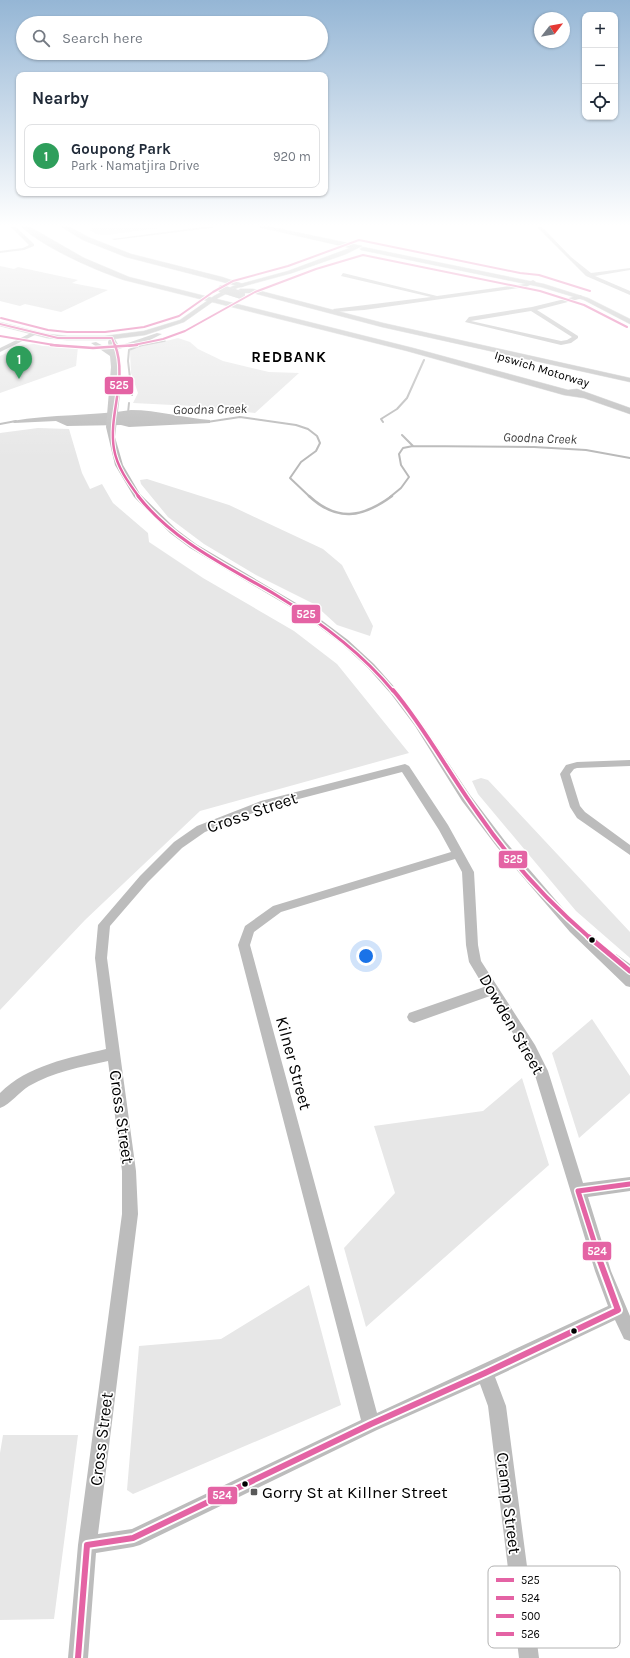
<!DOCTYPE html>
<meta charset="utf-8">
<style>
body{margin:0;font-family:Karla,sans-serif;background:#f2f2f3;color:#1f2937}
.controls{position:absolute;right:12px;top:12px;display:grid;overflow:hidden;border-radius:8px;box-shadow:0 1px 3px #0004}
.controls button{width:36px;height:36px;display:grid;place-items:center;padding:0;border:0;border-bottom:1px solid #e0e1e3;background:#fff;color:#1f2937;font:20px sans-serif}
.compass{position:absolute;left:534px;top:12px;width:36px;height:36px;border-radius:50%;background:#fff;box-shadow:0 1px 3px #0004;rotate:59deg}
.you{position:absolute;left:366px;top:956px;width:14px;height:14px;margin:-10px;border:3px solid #fff;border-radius:50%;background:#1a73e8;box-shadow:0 0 0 6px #1a73e833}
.badge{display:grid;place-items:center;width:26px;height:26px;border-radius:50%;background:#595959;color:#fff;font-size:13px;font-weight:700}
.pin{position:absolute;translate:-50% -33px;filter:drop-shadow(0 1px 2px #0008)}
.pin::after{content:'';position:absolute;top:21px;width:14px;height:12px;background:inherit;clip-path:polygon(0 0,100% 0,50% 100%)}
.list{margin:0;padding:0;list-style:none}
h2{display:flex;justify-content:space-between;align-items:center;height:52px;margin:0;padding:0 16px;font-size:17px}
h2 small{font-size:13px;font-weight:400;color:#747a83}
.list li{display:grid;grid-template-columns:26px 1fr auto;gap:12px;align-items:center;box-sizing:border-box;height:64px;margin:0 8px 8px;padding:0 8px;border:1px solid #e0e1e3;border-radius:8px}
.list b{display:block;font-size:15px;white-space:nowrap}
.list p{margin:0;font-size:13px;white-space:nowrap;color:#747a83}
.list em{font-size:13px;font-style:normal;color:#747a83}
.icon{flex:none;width:22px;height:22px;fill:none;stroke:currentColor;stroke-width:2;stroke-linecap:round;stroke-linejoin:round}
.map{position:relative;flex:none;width:630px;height:1658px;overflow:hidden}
.search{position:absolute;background:#fff;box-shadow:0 1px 3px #0004;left:16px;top:16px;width:312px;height:44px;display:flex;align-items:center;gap:10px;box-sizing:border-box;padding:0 14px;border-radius:22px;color:#747a83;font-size:15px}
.panel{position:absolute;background:#fff;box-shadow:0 1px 3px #0004;left:16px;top:72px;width:312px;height:124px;border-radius:8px}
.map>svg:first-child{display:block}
</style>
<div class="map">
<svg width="630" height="1658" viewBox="0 0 630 1658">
<rect width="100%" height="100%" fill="#fff"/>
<path fill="#e7e7e7" d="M96,227H159L160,228L106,235L96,234L89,230Z
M178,338L190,342L198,349L223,361L269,372L299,373L255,413L193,406L133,403L138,393L131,373L130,351C144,341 163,343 178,338Z
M34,344L43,346L78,347L76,366L0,393V356L23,345Z
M38,428L69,429L82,473L90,489L102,484L113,503L148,533L149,542L203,578L294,631L337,664L409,753L200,811L85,920L0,1010V433Z
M147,479L229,505L323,549L342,565L373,626L370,636L337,625L314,604L256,575L204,544L168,517L141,484L140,480Z
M481,778L488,780L630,932V958L576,911L478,794L472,781Z
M592,1019L630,1076V1093L579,1138L552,1053Z
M522,1078L549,1165L366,1327L344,1248L395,1193L374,1126L483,1111Z
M309,1285L341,1405L133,1494L127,1490L139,1346L221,1339Z
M3,1435H78L54,1619L0,1620V1453Z"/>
<path fill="#b9b9b9" d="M131,410C158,410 183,418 210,420V423L129,427L121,425L67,426L56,421L14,423L12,421C52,414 92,416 131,410Z"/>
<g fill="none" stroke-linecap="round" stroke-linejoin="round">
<path stroke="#b9b9b9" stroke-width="1.5" d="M139,346L165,341"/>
<path stroke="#b9b9b9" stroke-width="2" d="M132,395L128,361L129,350L141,345
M128,413L129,403
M207,422L240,417L296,425L308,429L317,436L320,443L316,451L301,462L290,478L310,497
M383,422L381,419L397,409L407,398L424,360
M0,424L16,421
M402,435L413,446
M390,497L401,488L409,477L401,465L399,454L403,448L413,446L534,447L586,450L630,458"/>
<path stroke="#b9b9b9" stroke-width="2.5" d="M309,496C337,522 362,518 392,496"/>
</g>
<path fill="#dbdbdb" d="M0,266L14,269L18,267L78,280L72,283L108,290L61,312L25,304L20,306L0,301Z"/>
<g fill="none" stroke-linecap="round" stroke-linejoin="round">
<defs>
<path id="major" d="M259,227H271L362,246L346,254L292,273L237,288L218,298L184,322L145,335L105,340H67L47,338L0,326V322L47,334L67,336H105L144,331L180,320L214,296L233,286L288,271L350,248Z
M363,247L544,284L588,298L630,319V324L584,300L541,287L361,250L360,249Z
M253,289L383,323L630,378V382L382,327L253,293H240L237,291L240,289Z"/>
<path id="highway" d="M22,227H30L84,258L129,277L413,348L568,390L577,389L630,408V414L584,398L564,395L407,351L124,280C95,270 44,248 22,227Z
M62,227H70L88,237L131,254L222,277L246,285L242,287L126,257L83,240Z"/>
</defs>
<use href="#major" stroke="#dbdbdb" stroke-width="1"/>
<use href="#highway" stroke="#dbdbdb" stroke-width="1"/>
<path fill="#bcbcbc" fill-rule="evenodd" d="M11,227H16L34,244V246L24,250L0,253V251L23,248L29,245Z
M203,227H218L114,240L112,239Z
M537,227H542L571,257L591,273L630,268V270L595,276L630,291V295L586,276Z
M343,273L437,296L525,284L533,280L536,282L526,287L364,310L335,312L333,309L431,297L341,276Z
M581,295L583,298L537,310L578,336V338L571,343L561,345L465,322L469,317L532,307ZM531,311L572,337L567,340L561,341L471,321Z
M35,331L37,334L0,352V348Z
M157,333L162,334L150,340L119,349L121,386L115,437L123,465L140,494L176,529L196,544L308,610L348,640L374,664L397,690L421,722L470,795L505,841L578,926L611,956L616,954L630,964V987L626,986L570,932L497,847L462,801L415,726L391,694L368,668L342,644L302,614L190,548L170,533L134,497L115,465L106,427L111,367L110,356L91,343L96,342L109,349L108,342L110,337H114L119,346Z
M630,760V766L577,768L574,769L570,774L580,806L585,812L630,845V855L577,818L570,807L560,774L566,765L577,762Z
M405,764L409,766L448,825L474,872L478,945L481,961L535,1045L548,1071L583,1183L630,1177V1191L588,1197L611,1271L630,1316V1341L624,1339L615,1320L495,1377L506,1406L539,1658H519L488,1406L480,1384L377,1430L140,1545L133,1547L96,1553L88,1658H68L78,1545L122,1214V1171L108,1061C81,1067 53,1072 29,1086C19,1092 11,1104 0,1108V1093C28,1065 69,1058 106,1049L95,958L98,925L140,876L174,842L197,826L261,801ZM402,772L439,830L451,852L273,906L245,926L238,945L361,1420L132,1529L98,1534L138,1214L136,1171L107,958L110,926L148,882L182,848L205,832L268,807ZM455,859L462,872L466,945L469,962L484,987L409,1013L407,1017L409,1021L414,1023L490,996L525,1053L534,1072L595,1271L608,1306L377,1413L250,945L254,932L281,912Z"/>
<use href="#major" fill="#bcbcbc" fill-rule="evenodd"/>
<use href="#highway" fill="#bcbcbc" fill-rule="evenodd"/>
<defs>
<path id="highway-bridge" d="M222,289L241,295"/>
</defs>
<use href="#highway-bridge" stroke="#dbdbdb" stroke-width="8" stroke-linecap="butt"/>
<use href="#highway-bridge" stroke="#bcbcbc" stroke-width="8"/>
<defs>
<path id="bus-1-far4" d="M0,324L58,338H112L115,346"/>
<path id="bus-1-far3" d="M115,345C128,379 108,414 114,449C117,467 128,482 139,497"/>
<path id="bus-1-far2" d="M138,496C174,542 227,566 276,595C319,621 361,652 393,691"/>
<path id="bus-1-far1" d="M393,690C425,728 448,772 477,812C509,859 547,901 590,938"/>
<path id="bus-1" d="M589,937L630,971"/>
<path id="bus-2-far1" d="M578,1191L598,1254
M578,1191L630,1184"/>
<path id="bus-2" d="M597,1253L618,1310
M87,1545L133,1538L371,1424L485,1373L618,1310
M78,1658L87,1545"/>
<path id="bus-3-far1" d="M0,336L60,346
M129,346L163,339L185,331L255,292L316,269L363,255L540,291L584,305L627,327"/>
<path id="bus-3" d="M51,345L93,348L137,345"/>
<path id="bus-4" d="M1,318L48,330L67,332H105L144,327L179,316L213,292L233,281L288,266L359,240L520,273L539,275L590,291"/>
</defs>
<use href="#bus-1-far4" stroke="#fff" stroke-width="3.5"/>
<use href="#bus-1-far3" stroke="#fff" stroke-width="4.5"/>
<use href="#bus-1-far2" stroke="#fff" stroke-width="5.5"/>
<use href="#bus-1-far1" stroke="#fff" stroke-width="7"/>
<use href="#bus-1" stroke="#fff" stroke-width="8"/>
<use href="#bus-2-far1" stroke="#fff" stroke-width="8"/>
<use href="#bus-2" stroke="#fff" stroke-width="10"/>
<use href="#bus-3-far1" stroke="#fff" stroke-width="3.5"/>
<use href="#bus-3" stroke="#fff" stroke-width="4.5"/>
<use href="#bus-4" stroke="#fff" stroke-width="3.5"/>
<use href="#bus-1-far4" stroke="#e463a4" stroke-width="2"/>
<use href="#bus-1-far3" stroke="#e463a4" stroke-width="2.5"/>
<use href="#bus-1-far2" stroke="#e463a4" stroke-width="3"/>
<use href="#bus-1-far1" stroke="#e463a4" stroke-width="4"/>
<use href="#bus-1" stroke="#e463a4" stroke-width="5"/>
<use href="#bus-2-far1" stroke="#e463a4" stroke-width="5"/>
<use href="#bus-2" stroke="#e463a4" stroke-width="6"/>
<use href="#bus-3-far1" stroke="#e463a4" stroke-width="2"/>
<use href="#bus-3" stroke="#e463a4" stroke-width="2.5"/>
<use href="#bus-4" stroke="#e463a4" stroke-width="2"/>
</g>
<linearGradient id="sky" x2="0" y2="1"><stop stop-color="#95b6d5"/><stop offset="0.49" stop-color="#fff"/><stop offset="1" stop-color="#fff" stop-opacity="0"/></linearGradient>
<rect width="630" height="459" fill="url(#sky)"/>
<g fill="#000" stroke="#fff" stroke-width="1.5">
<circle cx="592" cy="940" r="3.5"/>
<circle cx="574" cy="1331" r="3.5"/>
<circle cx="245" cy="1484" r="3.5"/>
</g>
<rect fill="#595959" stroke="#fff" stroke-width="1.5" x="250" y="1488" width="8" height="8" rx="2"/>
<g text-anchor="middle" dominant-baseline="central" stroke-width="3.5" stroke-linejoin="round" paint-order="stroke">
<g font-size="12" fill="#000" stroke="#fff">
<text transform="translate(542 369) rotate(17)">Ipswich Motorway</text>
</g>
<g font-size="13" font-style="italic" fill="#3c3c3c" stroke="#fff">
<text transform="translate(210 409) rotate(-1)">Goodna Creek</text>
<text transform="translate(540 438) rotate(2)">Goodna Creek</text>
</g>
<g font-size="15" font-weight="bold" letter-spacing="1" fill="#000" stroke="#fff">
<text x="289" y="357">REDBANK</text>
</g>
<g font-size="17" fill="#000" stroke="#fff">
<text transform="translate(252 812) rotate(-19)">Cross Street</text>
<text transform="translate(512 1024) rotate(60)">Dowden Street</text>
<text transform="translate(294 1063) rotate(75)">Kilner Street</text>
<text transform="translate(122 1117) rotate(82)">Cross Street</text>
<text transform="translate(101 1439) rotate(-83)">Cross Street</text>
<text transform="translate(509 1503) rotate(83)">Cramp Street</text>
</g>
<g font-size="17" fill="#000" stroke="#fff" text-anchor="start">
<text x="262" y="1492">Gorry St at Killner Street</text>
</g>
</g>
<rect x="488" y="1566" width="132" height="82" rx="6" fill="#fff" stroke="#b2b2b2" stroke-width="1"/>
<rect x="496" y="1578" width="18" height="4" fill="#e463a4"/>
<rect x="496" y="1596" width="18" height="4" fill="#e463a4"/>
<rect x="496" y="1614" width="18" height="4" fill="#e463a4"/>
<rect x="496" y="1632" width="18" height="4" fill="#e463a4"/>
<g font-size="11" fill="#000">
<text x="521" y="1584">525</text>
<text x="521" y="1602">524</text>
<text x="521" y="1620">500</text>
<text x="521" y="1638">526</text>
</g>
<g stroke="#fff" stroke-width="1.5">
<rect x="104" y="376" width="30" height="19" rx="4" fill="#e463a4"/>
<rect x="291" y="604" width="30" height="20" rx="4" fill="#e463a4"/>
<rect x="498" y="850" width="30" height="19" rx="4" fill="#e463a4"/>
<rect x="582" y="1241" width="30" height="20" rx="4" fill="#e463a4"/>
<rect x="207" y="1486" width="31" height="19" rx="4" fill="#e463a4"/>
</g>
<g font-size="11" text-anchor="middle" font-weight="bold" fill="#fff">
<text x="119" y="389">525</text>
<text x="306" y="618">525</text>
<text x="513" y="863">525</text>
<text x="597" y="1255">524</text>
<text x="222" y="1499">524</text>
</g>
</svg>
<div class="controls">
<button>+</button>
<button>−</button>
<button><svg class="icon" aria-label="locate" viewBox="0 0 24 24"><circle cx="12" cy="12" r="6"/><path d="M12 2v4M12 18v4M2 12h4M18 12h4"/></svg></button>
</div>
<svg class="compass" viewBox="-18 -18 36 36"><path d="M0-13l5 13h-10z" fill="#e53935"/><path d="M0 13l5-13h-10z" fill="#747a83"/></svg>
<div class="you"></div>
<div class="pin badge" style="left:19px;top:379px;background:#2e9e5b">1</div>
<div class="search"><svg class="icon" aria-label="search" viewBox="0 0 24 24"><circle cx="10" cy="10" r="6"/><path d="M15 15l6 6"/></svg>Search here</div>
<section class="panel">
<h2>Nearby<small></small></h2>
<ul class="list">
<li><span class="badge" style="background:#2e9e5b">1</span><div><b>Goupong Park</b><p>Park · Namatjira Drive</p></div><em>920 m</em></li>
</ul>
</section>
</div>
